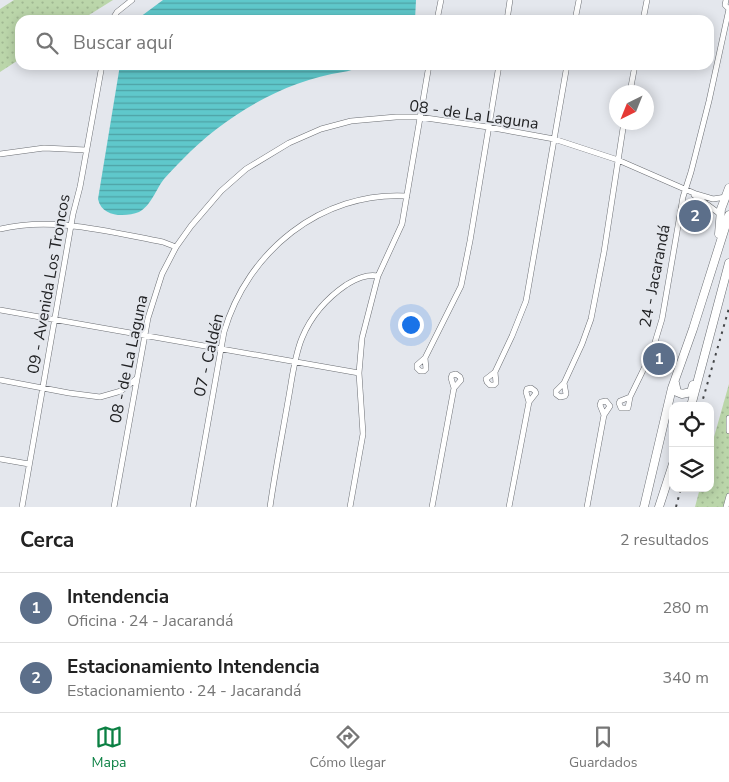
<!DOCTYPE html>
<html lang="es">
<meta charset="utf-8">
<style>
body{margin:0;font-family:"Nunito Sans",sans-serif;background:#f2f2f2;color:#222}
.controls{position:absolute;right:15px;bottom:15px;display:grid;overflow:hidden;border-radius:10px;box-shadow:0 2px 12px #0003}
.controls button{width:45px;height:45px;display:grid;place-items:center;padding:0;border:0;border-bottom:1px solid #e0e0e0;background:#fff;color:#222;font:25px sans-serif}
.compass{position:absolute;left:609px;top:85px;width:45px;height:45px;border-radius:50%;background:#fff;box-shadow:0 2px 12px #0003;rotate:223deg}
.you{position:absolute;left:410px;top:324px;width:18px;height:18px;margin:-12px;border:4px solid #fff;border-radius:50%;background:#1a73e8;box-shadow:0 0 0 8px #1a73e833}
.badge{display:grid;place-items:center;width:32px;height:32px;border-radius:50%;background:#0b8043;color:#fff;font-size:16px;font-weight:700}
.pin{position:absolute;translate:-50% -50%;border:2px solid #fff;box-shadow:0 1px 5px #0006}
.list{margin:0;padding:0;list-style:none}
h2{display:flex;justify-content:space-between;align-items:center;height:65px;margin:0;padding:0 20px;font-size:21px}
h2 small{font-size:16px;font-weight:400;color:#767676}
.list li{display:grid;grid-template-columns:32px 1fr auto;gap:15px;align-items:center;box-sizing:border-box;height:70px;padding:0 20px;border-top:1px solid #e0e0e0}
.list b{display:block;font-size:19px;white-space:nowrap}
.list p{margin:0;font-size:16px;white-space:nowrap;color:#767676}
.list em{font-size:16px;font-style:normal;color:#767676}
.icon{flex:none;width:28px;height:28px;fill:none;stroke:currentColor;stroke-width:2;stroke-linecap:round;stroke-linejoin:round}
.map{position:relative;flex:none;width:729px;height:507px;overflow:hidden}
.search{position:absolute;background:#fff;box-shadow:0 2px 12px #0003;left:15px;right:15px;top:15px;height:55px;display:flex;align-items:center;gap:12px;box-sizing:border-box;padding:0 18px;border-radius:15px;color:#767676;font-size:19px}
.sheet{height:205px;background:#fff}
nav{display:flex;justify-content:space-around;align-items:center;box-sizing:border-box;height:70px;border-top:1px solid #e0e0e0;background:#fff;font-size:14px;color:#767676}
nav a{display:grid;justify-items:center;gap:2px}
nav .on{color:#0b8043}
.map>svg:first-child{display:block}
</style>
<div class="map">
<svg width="729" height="507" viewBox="0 0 729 507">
<defs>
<pattern id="grass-dots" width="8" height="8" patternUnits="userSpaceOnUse" patternTransform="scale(1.25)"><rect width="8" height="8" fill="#bbd6aa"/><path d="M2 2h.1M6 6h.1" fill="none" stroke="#a0b792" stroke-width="1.8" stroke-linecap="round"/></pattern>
<pattern id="water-rules" width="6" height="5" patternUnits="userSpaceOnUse" patternTransform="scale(1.25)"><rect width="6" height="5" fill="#5fc8cb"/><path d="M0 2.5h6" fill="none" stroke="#4ea2a5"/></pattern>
</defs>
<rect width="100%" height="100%" fill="#e4e7ed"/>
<path fill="url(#grass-dots)" d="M14,0H113L81,20H20V59L0,72V9Z
M729,384V507H695L700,488H710V451Z"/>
<path fill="url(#water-rules)" d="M163,0H416L415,20H136Z
M120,65H402L395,67L365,69C357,67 350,71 343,72C283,81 223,117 182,160C176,166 170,172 164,179C156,189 151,206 139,212C126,217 102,218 98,199Z"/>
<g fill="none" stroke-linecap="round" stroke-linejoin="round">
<defs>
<path id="minor" d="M726,0L725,5L729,9
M112,20L117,12L132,0
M437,20L441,0
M507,20L510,0
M575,20L579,0
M643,20L647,0
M630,92L635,65
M0,154L44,148L86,150
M694,195L720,214
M0,229C53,216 110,232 163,242L176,247
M0,310L359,373
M425,358L461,286L470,241L499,65
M425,358L426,369L424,371H420L417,368V365Z
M495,372L496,383L494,385H490L487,382L486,379L495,372L512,336L526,301L567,65
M456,374L460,377L461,380L454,388L451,378L452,375Z
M0,380L69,393L100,397L121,391L136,379
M564,383L566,394L565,396L560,397L556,394V391L564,383L582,344L591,319L604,252L624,122
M531,388L535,391L536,393L529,402L526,392L527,389Z
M630,397L620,401L619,403L621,408H628L630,397L652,352L662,319L683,197L691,172L709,101L729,9
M606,401L610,406L604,415L600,405L601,402Z
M729,418V431
M0,459L29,464
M22,507L73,214L80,187L102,65
M114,507L148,318L162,274L176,247L191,226L221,191L246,169L289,143L321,129L351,121L396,117H419L488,127L554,139L618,160L696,194L713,199L726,197
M193,507L224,332C247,252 321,191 407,196
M270,507C275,472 282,436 288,401C292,380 294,357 302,338C311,316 327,298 346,285C356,279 366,274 378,276
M350,507L363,434L359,373L362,338L378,276L402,224L429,65
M432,507L454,388
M509,507L529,402
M587,507L604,415
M726,507L729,496"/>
<path id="secondary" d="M719,234L721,209L729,188
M675,383L677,392L682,394L691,392L693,385
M691,406L729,263
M644,507L672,388L693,329L729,215
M659,507L673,464"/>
</defs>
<use href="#minor" stroke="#6b6e73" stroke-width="6"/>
<use href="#secondary" stroke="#6b6e73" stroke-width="9"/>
<use href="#minor" stroke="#fff" stroke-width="5"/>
<use href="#secondary" stroke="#fff" stroke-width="8"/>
<path stroke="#444648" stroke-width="2" stroke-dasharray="2.5 5" stroke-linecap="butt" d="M701,406L729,308
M676,507L681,488"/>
</g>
<g text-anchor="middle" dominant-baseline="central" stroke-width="4" stroke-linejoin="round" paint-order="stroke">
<g font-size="16" fill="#212224" stroke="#e4e7ed">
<text transform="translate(474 115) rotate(8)">08 - de La Laguna</text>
<text transform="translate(655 276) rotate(-79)">24 - Jacarandá</text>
<text transform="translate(49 284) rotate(-80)">09 - Avenida Los Troncos</text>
<text transform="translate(209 355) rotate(-77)">07 - Caldén</text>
<text transform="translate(129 359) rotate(-78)">08 - de La Laguna</text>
</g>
</g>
</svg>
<div class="controls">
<button><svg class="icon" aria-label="locate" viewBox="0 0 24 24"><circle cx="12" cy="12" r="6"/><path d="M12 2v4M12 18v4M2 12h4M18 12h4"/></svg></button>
<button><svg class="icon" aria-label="layers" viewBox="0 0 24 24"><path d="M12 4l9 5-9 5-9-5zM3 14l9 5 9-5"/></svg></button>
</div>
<svg class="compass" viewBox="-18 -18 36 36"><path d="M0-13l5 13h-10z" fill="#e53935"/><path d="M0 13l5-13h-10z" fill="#767676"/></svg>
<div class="you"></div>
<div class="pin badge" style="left:659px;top:359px;background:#5c6f8a">1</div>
<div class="pin badge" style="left:695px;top:216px;background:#5c6f8a">2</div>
<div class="search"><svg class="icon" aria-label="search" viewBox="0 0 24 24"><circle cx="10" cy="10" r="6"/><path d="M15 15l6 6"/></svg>Buscar aquí</div>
</div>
<section class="sheet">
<h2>Cerca<small>2 resultados</small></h2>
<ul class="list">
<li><span class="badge" style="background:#5c6f8a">1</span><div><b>Intendencia</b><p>Oficina · 24 - Jacarandá</p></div><em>280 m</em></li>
<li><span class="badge" style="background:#5c6f8a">2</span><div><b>Estacionamiento Intendencia</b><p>Estacionamiento · 24 - Jacarandá</p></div><em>340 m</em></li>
</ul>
</section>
<nav>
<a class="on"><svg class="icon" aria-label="map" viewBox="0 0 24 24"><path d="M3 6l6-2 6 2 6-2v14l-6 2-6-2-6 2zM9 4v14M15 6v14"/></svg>Mapa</a>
<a><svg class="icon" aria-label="directions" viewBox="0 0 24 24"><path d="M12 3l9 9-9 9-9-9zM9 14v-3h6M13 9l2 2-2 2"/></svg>Cómo llegar</a>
<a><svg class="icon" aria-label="saved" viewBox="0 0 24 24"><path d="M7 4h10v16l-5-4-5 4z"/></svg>Guardados</a>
</nav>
